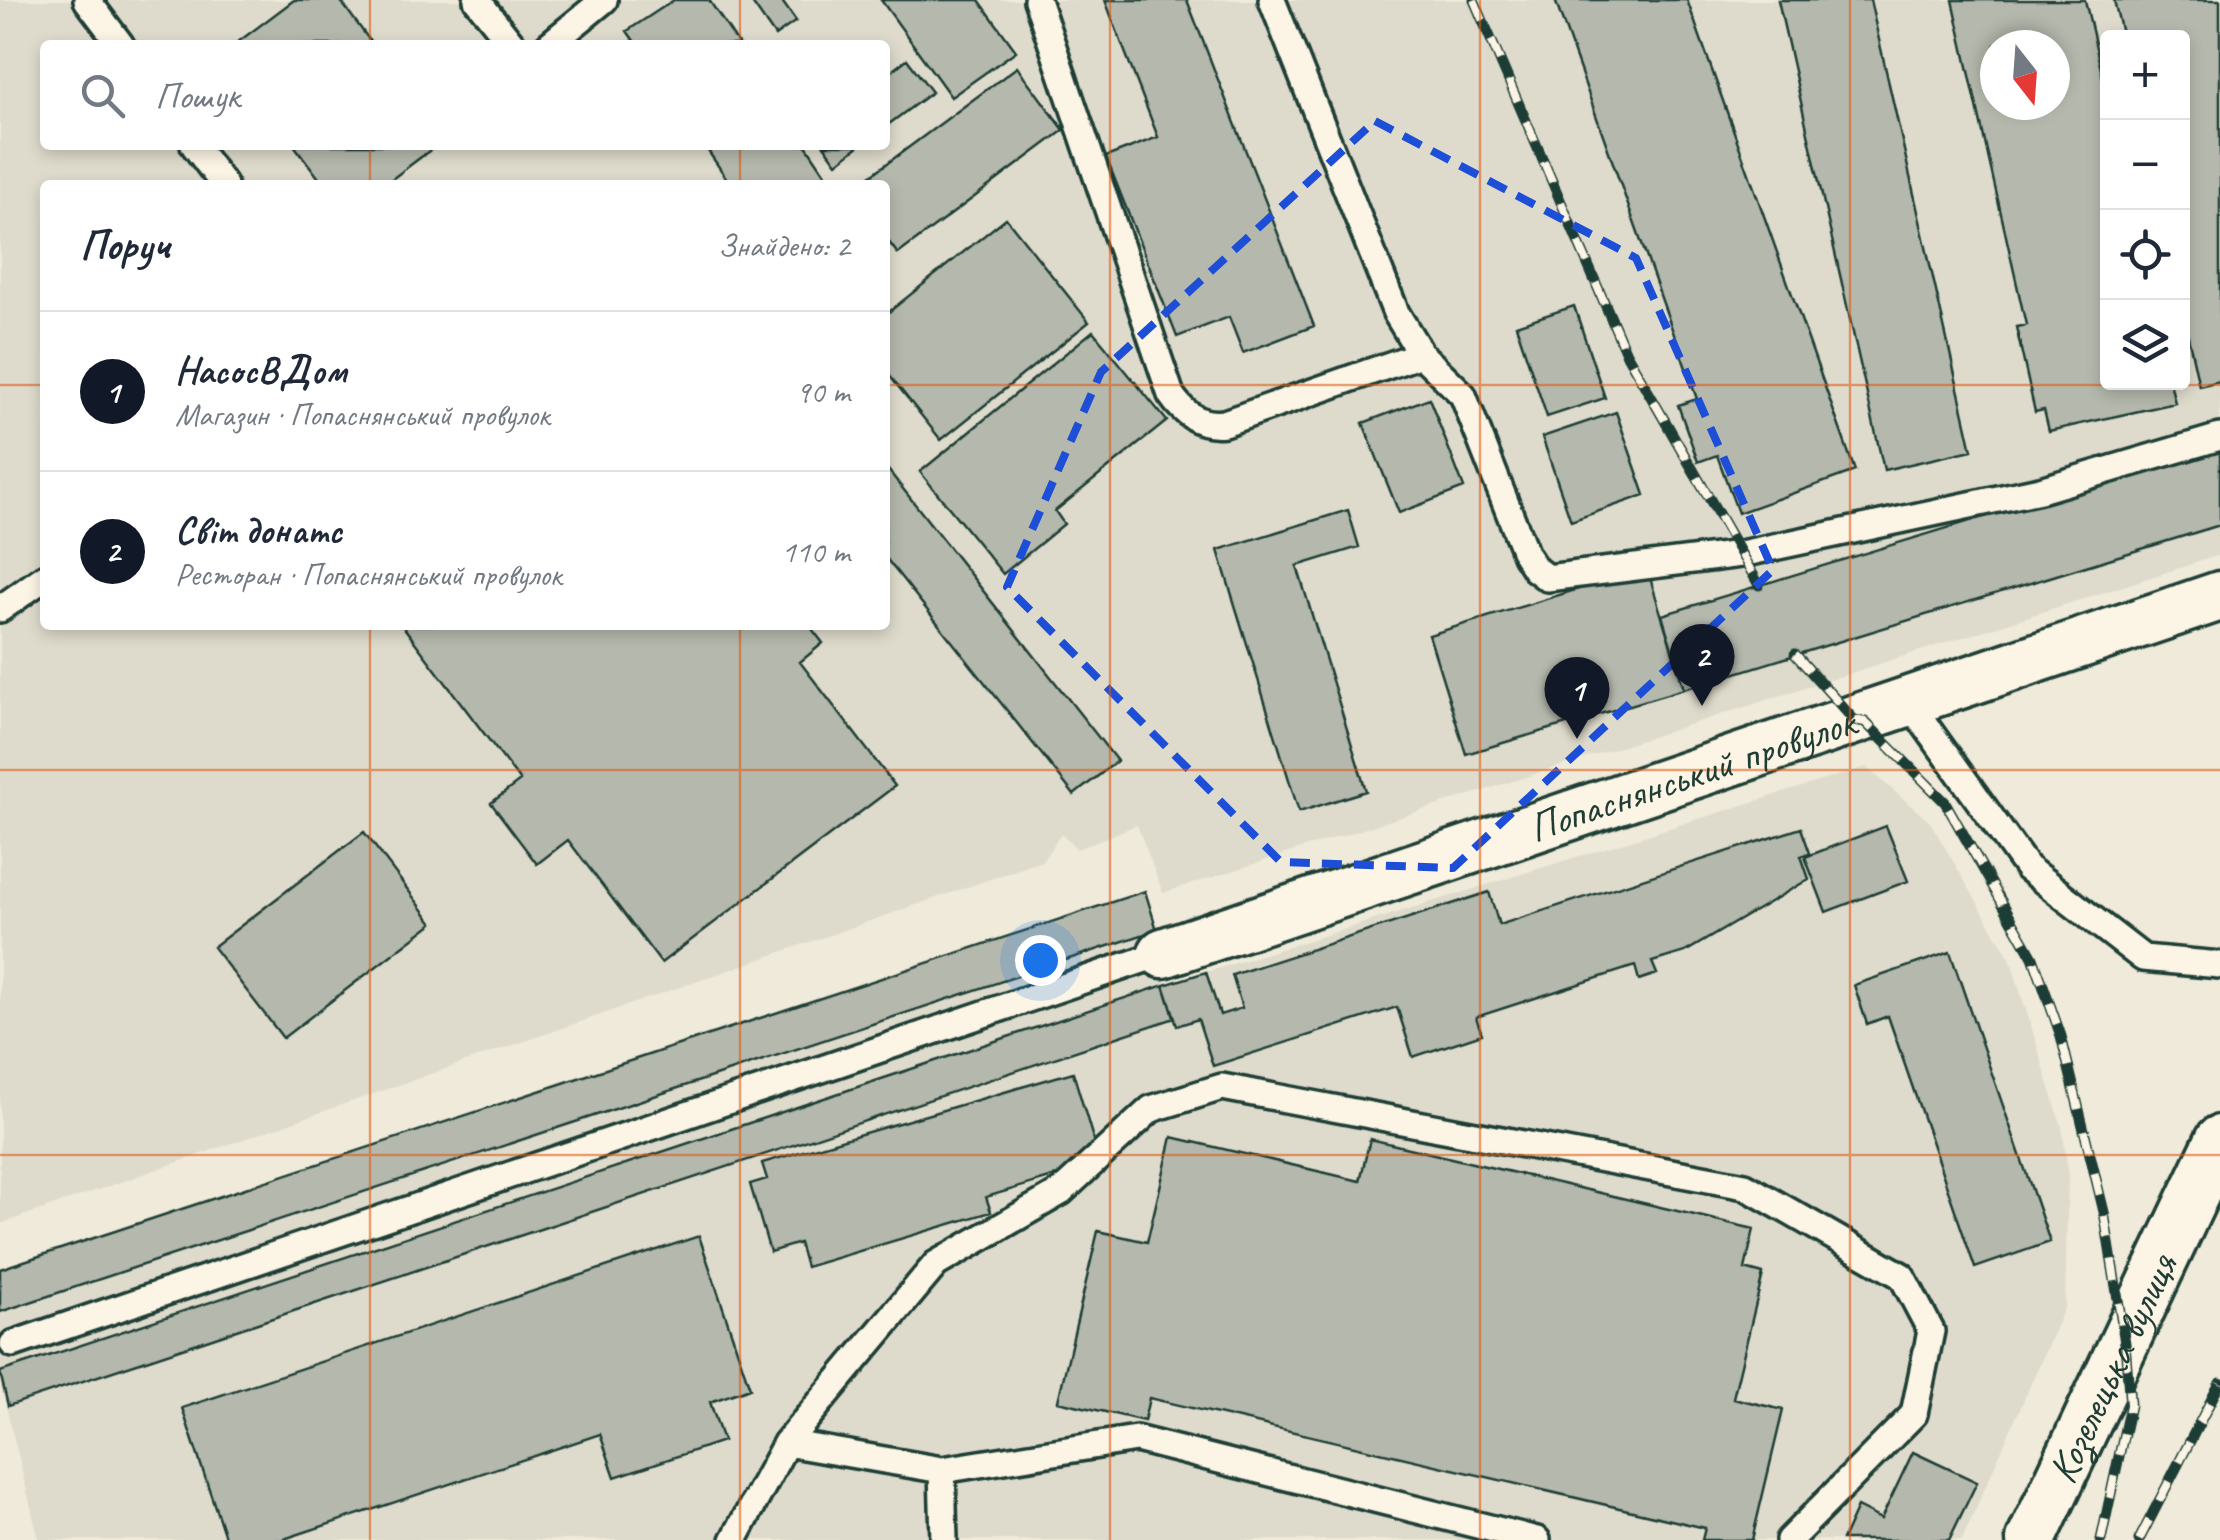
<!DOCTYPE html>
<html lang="uk">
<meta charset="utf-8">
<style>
body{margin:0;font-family:Caveat,sans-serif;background:#f2f2f3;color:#1f2937}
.controls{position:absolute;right:30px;top:30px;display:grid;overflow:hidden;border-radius:10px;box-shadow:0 5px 15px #0003}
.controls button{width:90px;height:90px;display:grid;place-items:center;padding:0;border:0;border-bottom:2px solid #e0e1e3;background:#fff;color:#1f2937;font:50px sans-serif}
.compass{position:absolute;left:1980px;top:30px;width:90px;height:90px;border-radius:50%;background:#fff;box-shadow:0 5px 15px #0003;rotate:163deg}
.you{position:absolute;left:1040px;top:960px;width:35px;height:35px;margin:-25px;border:8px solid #fff;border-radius:50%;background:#1a73e8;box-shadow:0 0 0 15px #1a73e833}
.badge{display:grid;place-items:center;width:65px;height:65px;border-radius:50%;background:#111827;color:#fff;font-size:32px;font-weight:700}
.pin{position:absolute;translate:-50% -82px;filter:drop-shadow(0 2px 5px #0008)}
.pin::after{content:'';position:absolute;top:52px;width:35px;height:30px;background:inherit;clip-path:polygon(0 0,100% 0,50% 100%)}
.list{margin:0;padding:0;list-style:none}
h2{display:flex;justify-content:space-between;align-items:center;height:130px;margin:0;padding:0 40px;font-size:42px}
h2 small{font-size:32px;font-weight:400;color:#747a83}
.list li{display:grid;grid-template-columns:65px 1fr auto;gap:30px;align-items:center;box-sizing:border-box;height:160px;padding:0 40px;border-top:2px solid #e0e1e3}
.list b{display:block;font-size:38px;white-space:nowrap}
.list p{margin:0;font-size:32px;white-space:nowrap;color:#747a83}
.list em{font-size:32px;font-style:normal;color:#747a83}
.icon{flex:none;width:55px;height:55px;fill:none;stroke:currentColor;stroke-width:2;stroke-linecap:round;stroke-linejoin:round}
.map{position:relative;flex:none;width:2220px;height:1540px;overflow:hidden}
.search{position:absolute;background:#fff;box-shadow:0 5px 15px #0003;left:40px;top:40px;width:850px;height:110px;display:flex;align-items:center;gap:25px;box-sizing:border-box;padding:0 35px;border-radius:10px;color:#747a83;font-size:38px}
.panel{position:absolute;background:#fff;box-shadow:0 5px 15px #0003;left:40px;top:180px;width:850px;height:450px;border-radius:10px}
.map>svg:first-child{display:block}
</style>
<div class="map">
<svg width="2220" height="1540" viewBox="0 0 2220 1540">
<rect width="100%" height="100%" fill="#efeada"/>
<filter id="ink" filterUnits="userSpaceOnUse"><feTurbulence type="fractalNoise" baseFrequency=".01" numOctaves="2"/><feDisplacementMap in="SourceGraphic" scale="20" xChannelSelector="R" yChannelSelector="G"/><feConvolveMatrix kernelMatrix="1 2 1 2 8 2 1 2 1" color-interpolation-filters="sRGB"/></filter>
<g filter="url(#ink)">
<path fill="#dedbcc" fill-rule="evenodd" d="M0,0H2220V555L1163,893L1137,825L1077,849L1061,834L1042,861L0,1224ZM2108,38H2182V382H2108ZM45,45H885V145H45ZM1995,45H2055V105H1995ZM45,185H885V625H45Z
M1866,767L1930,822L2010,958L2062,1127L2068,1170L2065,1306L1962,1540H39L0,1382V1269L1145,891L1163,953L1165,985Z"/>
<path fill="#b5b9ad" stroke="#1f3d34" stroke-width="2.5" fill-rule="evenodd" d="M294,0H340L373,45H234Z
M674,0H709L739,45H637L627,31Z
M750,0H781L796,21L775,36Z
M881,0H979L1016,51L951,97Z
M1105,0H1187L1314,326L1243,353L1229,317L1177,337L1106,157L1158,137Z
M1555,0H1687L1855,471L1738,513L1717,455L1698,462L1678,405L1697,399Z
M1778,0H1870L1972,450L1884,470Z
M1953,0H2085L2108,100V382H2170L2175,403L2049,431L2044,410L2035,412L2016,327L2026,325ZM1995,45H2055V105H1995Z
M2114,0H2220V381L2199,386L2182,309V38H2123Z
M907,59L932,92L885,127V76Z
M1017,67L1064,130L898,254L885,237V185H858Z
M294,145H437L384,185H324Z
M704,145H806L826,175L811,185H731Z
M824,145H860L837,163Z
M1006,218L1089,322L941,440L885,370V315Z
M1574,306L1605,398L1547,417L1516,325Z
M1093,331L1167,421L1055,511L1064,524L1003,574L920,472Z
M1429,398L1464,488L1399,513L1363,423Z
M1616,412L1645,495L1571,521L1542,437Z
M2220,445V525L1684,689L1662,615Z
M885,466L1117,761L1074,795L885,557Z
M1348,510L1359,547L1297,566L1366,791L1299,812L1218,550Z
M1647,568L1684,689L1466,754L1429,635Z
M402,625H809L823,643L800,662L895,786L661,963L568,840L537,864L491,803L520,781Z
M1886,826L1908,881L1826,912L1805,857Z
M1801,828L1810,853L1801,856L1809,879L1685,952L1652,962L1657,974L1639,980L1635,966L1476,1017L1482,1034L1413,1057L1397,1007L1213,1066L1198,1019L1177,1026L1164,985L1206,972L1220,1015L1242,1008L1232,975L1489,892L1499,925Z
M364,832L433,923L283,1038L213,947Z
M1145,891L1157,930L0,1312V1269Z
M1950,952L2050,1242L1975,1268L1888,1016L1867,1024L1854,985Z
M1164,985L1175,1018L8,1406L0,1372Z
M1073,1072L1094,1142L1070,1172L986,1197L991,1212L806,1267L799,1243L770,1252L750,1184L767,1179L762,1163Z
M1172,1137L1360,1181L1370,1139L1754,1229L1745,1269L1763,1274L1733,1398L1783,1410L1752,1540H1702L1705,1528L1149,1398L1144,1421L1058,1401L1098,1231L1147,1242Z
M699,1236L750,1388L710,1402L723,1441L615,1477L600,1434L281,1540H226L182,1408Z
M1913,1452L1977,1482L1949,1540H1842L1857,1507L1881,1519Z"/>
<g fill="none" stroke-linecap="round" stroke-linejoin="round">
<defs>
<path id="service" d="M87,0L121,45
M477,0L513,45
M1037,0L1171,395C1184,414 1200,426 1224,423L1421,354
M1272,0L1396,313L1421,354L1463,395L1526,555L1535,569L1547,578L1741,554L2040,490L2220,437
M549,45L604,0
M194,145L224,185
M0,609L45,577
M1908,701L2027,868L2143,958L2220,965
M13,1344L1163,953
M786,1443L942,1470L1136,1439L1537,1540
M942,1470L944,1540
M734,1540L786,1443L936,1264L1061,1192L1151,1109L1222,1087L1745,1186L1902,1276L1931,1331L1914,1414L1789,1540"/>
<g id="minor">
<path id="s1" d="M1163,953L2220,596"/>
<path id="s2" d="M2031,1540L2220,1140"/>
</g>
</defs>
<use href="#service" stroke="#1f3d34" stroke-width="32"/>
<use href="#minor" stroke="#1f3d34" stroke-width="55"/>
<use href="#service" stroke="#fcf5e5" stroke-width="25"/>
<use href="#minor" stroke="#fcf5e5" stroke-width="48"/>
<defs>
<path id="rail" d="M1474,0L1626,353L1759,585
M1795,654L1854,720L1865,722L1945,802L2033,957L2061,1036L2104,1212L2125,1343L2130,1405L2101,1540
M2139,1540L2220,1383"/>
</defs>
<use href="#rail" stroke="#1f3d34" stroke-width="11"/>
<use href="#rail" stroke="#fcf5e5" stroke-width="8" stroke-dasharray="22" stroke-linecap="butt"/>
</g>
</g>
<path fill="none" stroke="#1d4ed8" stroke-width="8" stroke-dasharray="20 12" stroke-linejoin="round" d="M1375,121L1636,258L1773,570L1453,868L1281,862L1007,587L1101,372Z"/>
<path fill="none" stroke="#de580e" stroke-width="2.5" stroke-opacity="0.55" d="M370,0V45M740,0V45M1110,0V1540M1480,0V1540M1850,0V1540M370,145V185M740,145V185M0,385H45M885,385H2220M370,625V1540M740,625V1540M0,770H2220M0,1155H2220"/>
<g text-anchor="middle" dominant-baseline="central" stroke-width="8" stroke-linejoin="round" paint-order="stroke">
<g font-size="42" fill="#1f3d34" stroke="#fcf5e5">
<text stroke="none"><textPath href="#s1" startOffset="558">Попаснянський провулок</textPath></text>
<text stroke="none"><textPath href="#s2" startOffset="190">Козелецька вулиця</textPath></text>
</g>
</g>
</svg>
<div class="controls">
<button>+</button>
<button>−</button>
<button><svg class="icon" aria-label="locate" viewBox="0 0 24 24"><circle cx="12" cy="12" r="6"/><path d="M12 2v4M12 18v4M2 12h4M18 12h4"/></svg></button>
<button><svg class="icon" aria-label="layers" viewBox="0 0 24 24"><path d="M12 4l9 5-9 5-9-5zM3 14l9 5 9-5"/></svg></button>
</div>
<svg class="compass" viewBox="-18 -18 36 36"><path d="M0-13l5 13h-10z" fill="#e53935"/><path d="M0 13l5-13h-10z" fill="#747a83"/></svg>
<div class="you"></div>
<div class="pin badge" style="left:1577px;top:739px">1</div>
<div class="pin badge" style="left:1702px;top:706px">2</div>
<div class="search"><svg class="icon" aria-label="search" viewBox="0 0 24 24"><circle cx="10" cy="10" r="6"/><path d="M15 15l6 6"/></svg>Пошук</div>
<section class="panel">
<h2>Поруч<small>Знайдено: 2</small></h2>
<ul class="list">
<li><span class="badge">1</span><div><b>НасосВДом</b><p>Магазин · Попаснянський провулок</p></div><em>90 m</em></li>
<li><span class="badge">2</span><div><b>Світ донатс</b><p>Ресторан · Попаснянський провулок</p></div><em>110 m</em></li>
</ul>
</section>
</div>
